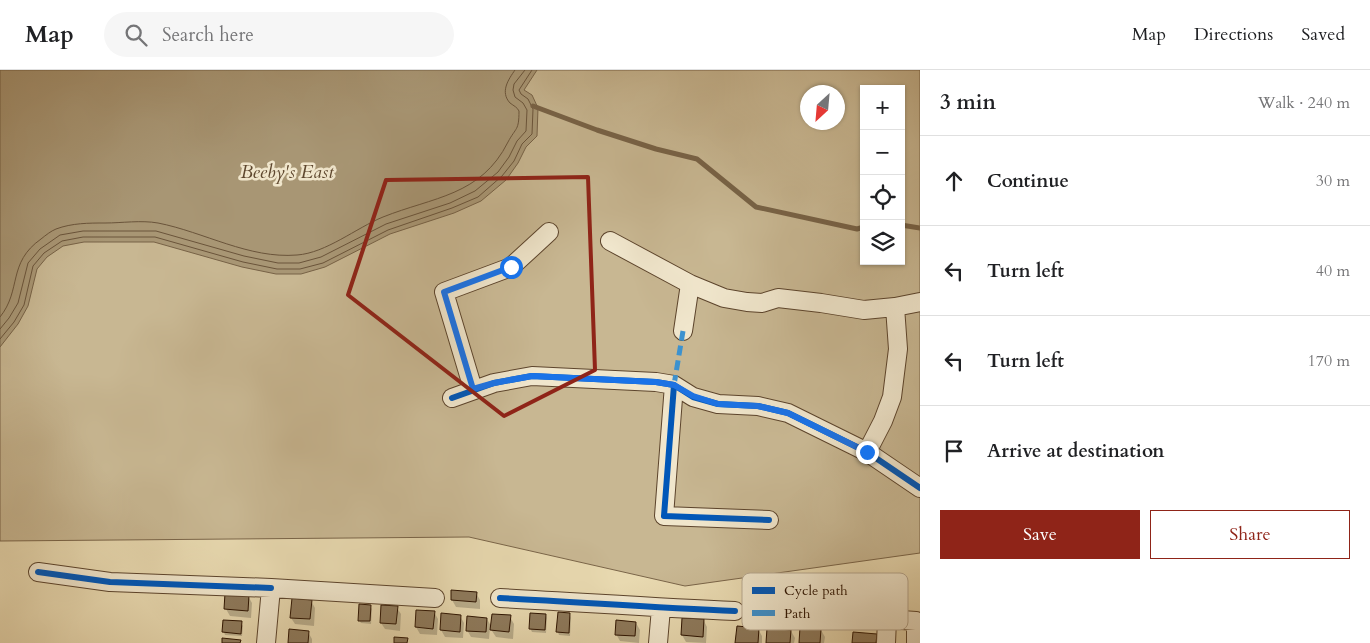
<!DOCTYPE html>
<meta charset="utf-8">
<style>
body{margin:0;font-family:Cardo,serif;background:#f6f6f6;color:#202124}
.controls{position:absolute;right:15px;top:15px;display:grid;overflow:hidden;border-radius:0px;box-shadow:0 1px 4px #0004}
.controls button{width:45px;height:45px;display:grid;place-items:center;padding:0;border:0;border-bottom:1px solid #e0e0e0;background:#fff;color:#202124;font:25px sans-serif}
.compass{position:absolute;left:800px;top:15px;width:45px;height:45px;border-radius:50%;background:#fff;box-shadow:0 1px 4px #0004;rotate:206deg}
.stop{position:absolute;width:15px;height:15px;margin:-11px;border:4px solid #1a73e8;border-radius:50%;background:#fff}
.stop.end{background:#1a73e8;border-color:#fff;box-shadow:0 1px 5px #0008}
.list{margin:0;padding:0;list-style:none}
h2{display:flex;justify-content:space-between;align-items:center;height:65px;margin:0;padding:0 20px;font-size:21px}
h2 small{font-size:16px;font-weight:400;color:#757577}
.list li{display:grid;grid-template-columns:32px 1fr auto;gap:15px;align-items:center;box-sizing:border-box;height:90px;padding:0 20px;border-top:1px solid #e0e0e0}
.list b{display:block;font-size:19px;white-space:nowrap}
.list em{font-size:16px;font-style:normal;color:#757577}
.actions{display:flex;gap:10px;padding:15px 20px}
.actions a{flex:1;padding:11px 0;border:1px solid #8f2418;border-radius:0px;text-align:center;font-size:18px;color:#8f2418}
.actions .main{background:#8f2418;color:#fff}
.icon{flex:none;width:28px;height:28px;fill:none;stroke:currentColor;stroke-width:2;stroke-linecap:round;stroke-linejoin:round}
.map{position:relative;flex:none;width:920px;height:573px;overflow:hidden}
header{display:flex;align-items:center;gap:30px;box-sizing:border-box;height:70px;padding:0 25px;background:#fff;border-bottom:1px solid #e0e0e0}
header strong{font-size:24px}
nav{display:flex;gap:28px;margin-inline-start:auto;font-size:18px}
.search{width:350px;height:45px;background:#f6f6f6;display:flex;align-items:center;gap:12px;box-sizing:border-box;padding:0 18px;border-radius:28px;color:#757577;font-size:19px}
main{display:flex}
aside{flex:1;background:#fff}
.map>svg:first-child{display:block}
</style>
<header>
<strong>Map</strong>
<div class="search"><svg class="icon" aria-label="search" viewBox="0 0 24 24"><circle cx="10" cy="10" r="6"/><path d="M15 15l6 6"/></svg>Search here</div>
<nav><a>Map</a><a>Directions</a><a>Saved</a></nav>
</header>
<main>
<div class="map">
<svg width="920" height="573" viewBox="0 0 920 573">
<rect width="100%" height="100%" fill="#e8d9b0"/>
<filter id="stains"><feTurbulence type="fractalNoise" baseFrequency=".004" numOctaves="4"/><feColorMatrix values="0 0 0 0 .2 0 0 0 0 .09 0 0 0 0 .02 0 0 0 .5 -.17"/></filter>
<radialGradient id="worn" r=".72"><stop offset=".6" stop-color="#630" stop-opacity="0"/><stop offset="1" stop-color="#630" stop-opacity=".3"/></radialGradient>
<path fill="#c8b792" stroke="#7a6549" fill-rule="evenodd" d="M0,0H920V483L685,516L469,467L0,471ZM864,19H901V191H864ZM808,22H838V52H808Z"/>
<path fill="#a89674" stroke="#776246" d="M0,0H537L524,20L532,25L538,38L537,66L526,77L518,93L506,110L481,131L454,143L390,164L325,197L301,204H276L242,197L154,172H84L63,176L47,187L37,199L28,236L18,254L0,277Z"/>
<path fill="#0003" d="M476,523L480,530V539L456,537L452,530Z
M248,526L252,533L251,548L230,546L226,539Z
M311,531L315,538L314,556L295,554L291,548Z
M370,536L372,539L371,554L361,553L359,550Z
M397,538L401,544L400,561L385,559L381,553Z
M417,541L434,542L438,549L437,565L420,564L416,557Z
M546,545L547,548L546,563L532,562L530,558Z
M570,545L571,548L570,566L559,565L558,562Z
M460,546L464,553L463,568L445,567L441,560Z
M510,547L514,554L513,569L496,567L490,558L489,569L471,567L467,560L487,549L492,558Z
M704,551L707,557L706,573L686,572L682,565Z
M241,553L243,556L242,566L225,565L224,562Z
M636,553L640,560L639,573L620,571L616,564Z
M758,559L762,566V573H737Z
M821,560L825,567L824,573H800Z
M791,561L795,568L794,573H767Z
M308,562L312,569V573H289Z"/>
<g fill="none" stroke-linecap="round" stroke-linejoin="round">
<path stroke="#6a543a" stroke-width="1" d="M0,247C22,220 7,193 41,169C46,165 51,161 56,159C72,153 89,153 105,153C122,153 141,150 158,153C204,162 249,189 297,185C326,183 356,158 383,147C433,127 481,126 508,72C516,57 519,61 519,41C517,37 514,36 510,33C500,22 508,10 515,0
M0,259L9,248L18,233L28,193L40,179L60,165L83,161H156L244,186L278,193H299L321,187L386,154L450,133L475,121L498,102L509,87L517,71L526,61L527,40L523,33L515,27L513,20L514,14L525,0
M0,269L14,252L24,235L33,196L44,183L62,171L83,167H155L243,192L277,199H300L323,193L388,160L452,138L478,127L502,106L514,91L522,74L532,64L533,39L528,29L521,24L519,20L532,0"/>
<path stroke="#776246" stroke-width="5" d="M533,36L597,60L656,79L697,89L756,137L857,159L864,157
M901,155L920,158"/>
</g>
<path fill="#8e7a5c" stroke="#2d1300" d="M451,520L477,522L476,532L451,530Z
M225,523L249,525L248,541L224,539Z
M292,528L312,530L310,549L290,548Z
M359,534L371,535L370,551H358Z
M381,535L398,536L396,554L380,553Z
M416,540L435,541L433,559L415,557Z
M558,542L570,543L569,563L556,562Z
M441,543L461,545L460,562L440,560Z
M530,543L546,544L545,560L529,559Z
M492,544L511,545L509,562L490,560Z
M467,546L487,548L486,562L466,561Z
M682,548L704,549L703,567L681,565Z
M223,550L242,551L241,564L222,562Z
M616,550L636,552L635,566L615,565Z
M737,556L759,558L758,573H735Z
M800,557L821,559L820,573H799Z
M767,558L791,560L790,573H766Z
M289,559L309,561L308,573H288Z
M853,562L877,564L876,573H852Z
M394,567L408,568L407,573H394Z
M222,568L241,570L240,573H222Z"/>
<g fill="none" stroke-linecap="round" stroke-linejoin="round">
<defs>
<path id="minor" d="M610,171L690,214L683,261
M690,214L724,228L747,232L762,233L778,228L821,233L864,240L895,237
M674,315L664,446L769,450
M473,319L444,222L511,197L549,162
M452,328L494,313L532,306L656,312L674,315L693,327L718,334L758,336L788,343L867,382L920,418
M867,382L883,351L892,327L898,279L895,237L920,232
M38,502L110,512L271,518
M500,528C579,532 657,538 735,541
M800,543L916,551V573
M266,573L271,518L435,528
M658,573L661,538
M886,573L887,550"/>
</defs>
<use href="#minor" stroke="#5c442c" stroke-width="20"/>
<use href="#minor" stroke="#f0e6cc" stroke-width="18"/>
<path stroke="#3c92d0" stroke-width="5" stroke-dasharray="10 5" stroke-linecap="butt" d="M674,315L683,261"/>
<defs>
<path id="cycleway" d="M674,315L664,446L769,450
M452,328L494,313L532,306L656,312L674,315L693,327L718,334L758,336L788,343L867,382L920,418
M38,502L110,512L271,518
M500,528C579,532 657,538 735,541"/>
</defs>
<use href="#cycleway" stroke="#f0e6cc" stroke-width="9"/>
<use href="#cycleway" stroke="#0057b8" stroke-width="6"/>
</g>
<g fill="none" stroke-linecap="round" stroke-linejoin="round">
<path stroke="#1a73e8" stroke-width="6" d="M511,197L444,222L473,319L494,313L532,306L656,312L674,315L693,326L718,334L758,336L788,343L867,382"/>
</g>
<path fill="none" stroke="#8f2418" stroke-width="4" stroke-linejoin="round" d="M588,107L595,300L504,346L348,225L386,110Z"/>
<g text-anchor="middle" dominant-baseline="central" stroke-width="5" stroke-linejoin="round" paint-order="stroke">
<g font-size="19" font-style="italic" fill="#5e472e" stroke="#f0e6cc">
<text x="287" y="102">Beeby's East</text>
</g>
</g>
<rect x="742" y="503" width="166" height="57" rx="8" fill="#f0e6cc" stroke="#b6a78f" stroke-width="1"/>
<rect x="752" y="517" width="23" height="7" fill="#0057b8"/>
<rect x="752" y="540" width="23" height="6" fill="#3c92d0"/>
<g font-size="14" fill="#2d1300">
<text x="784" y="525">Cycle path</text>
<text x="784" y="548">Path</text>
</g>
<rect width="100%" height="100%" filter="url(#stains)"/>
<rect width="100%" height="100%" fill="url(#worn)"/>
</svg>
<div class="controls">
<button>+</button>
<button>−</button>
<button><svg class="icon" aria-label="locate" viewBox="0 0 24 24"><circle cx="12" cy="12" r="6"/><path d="M12 2v4M12 18v4M2 12h4M18 12h4"/></svg></button>
<button><svg class="icon" aria-label="layers" viewBox="0 0 24 24"><path d="M12 4l9 5-9 5-9-5zM3 14l9 5 9-5"/></svg></button>
</div>
<svg class="compass" viewBox="-18 -18 36 36"><path d="M0-13l5 13h-10z" fill="#e53935"/><path d="M0 13l5-13h-10z" fill="#757577"/></svg>
<div class="stop" style="left:511px;top:197px"></div>
<div class="stop end" style="left:867px;top:382px"></div>
</div>
<aside>
<h2>3 min<small>Walk · 240 m</small></h2>
<ul class="list">
<li><svg class="icon" aria-label="ahead" viewBox="0 0 24 24"><path d="M12 20V5M6 11l6-6 6 6"/></svg><div><b>Continue</b></div><em>30 m</em></li>
<li><svg class="icon" aria-label="left" viewBox="0 0 24 24"><path d="M17 20v-9H6M10 6l-5 5 5 5"/></svg><div><b>Turn left</b></div><em>40 m</em></li>
<li><svg class="icon" aria-label="left" viewBox="0 0 24 24"><path d="M17 20v-9H6M10 6l-5 5 5 5"/></svg><div><b>Turn left</b></div><em>170 m</em></li>
<li><svg class="icon" aria-label="arrive" viewBox="0 0 24 24"><path d="M6 21V4h12l-3 4 3 4H6"/></svg><div><b>Arrive at destination</b></div></li>
</ul>
<div class="actions"><a class="main">Save</a><a>Share</a></div>
</aside>
</main>
